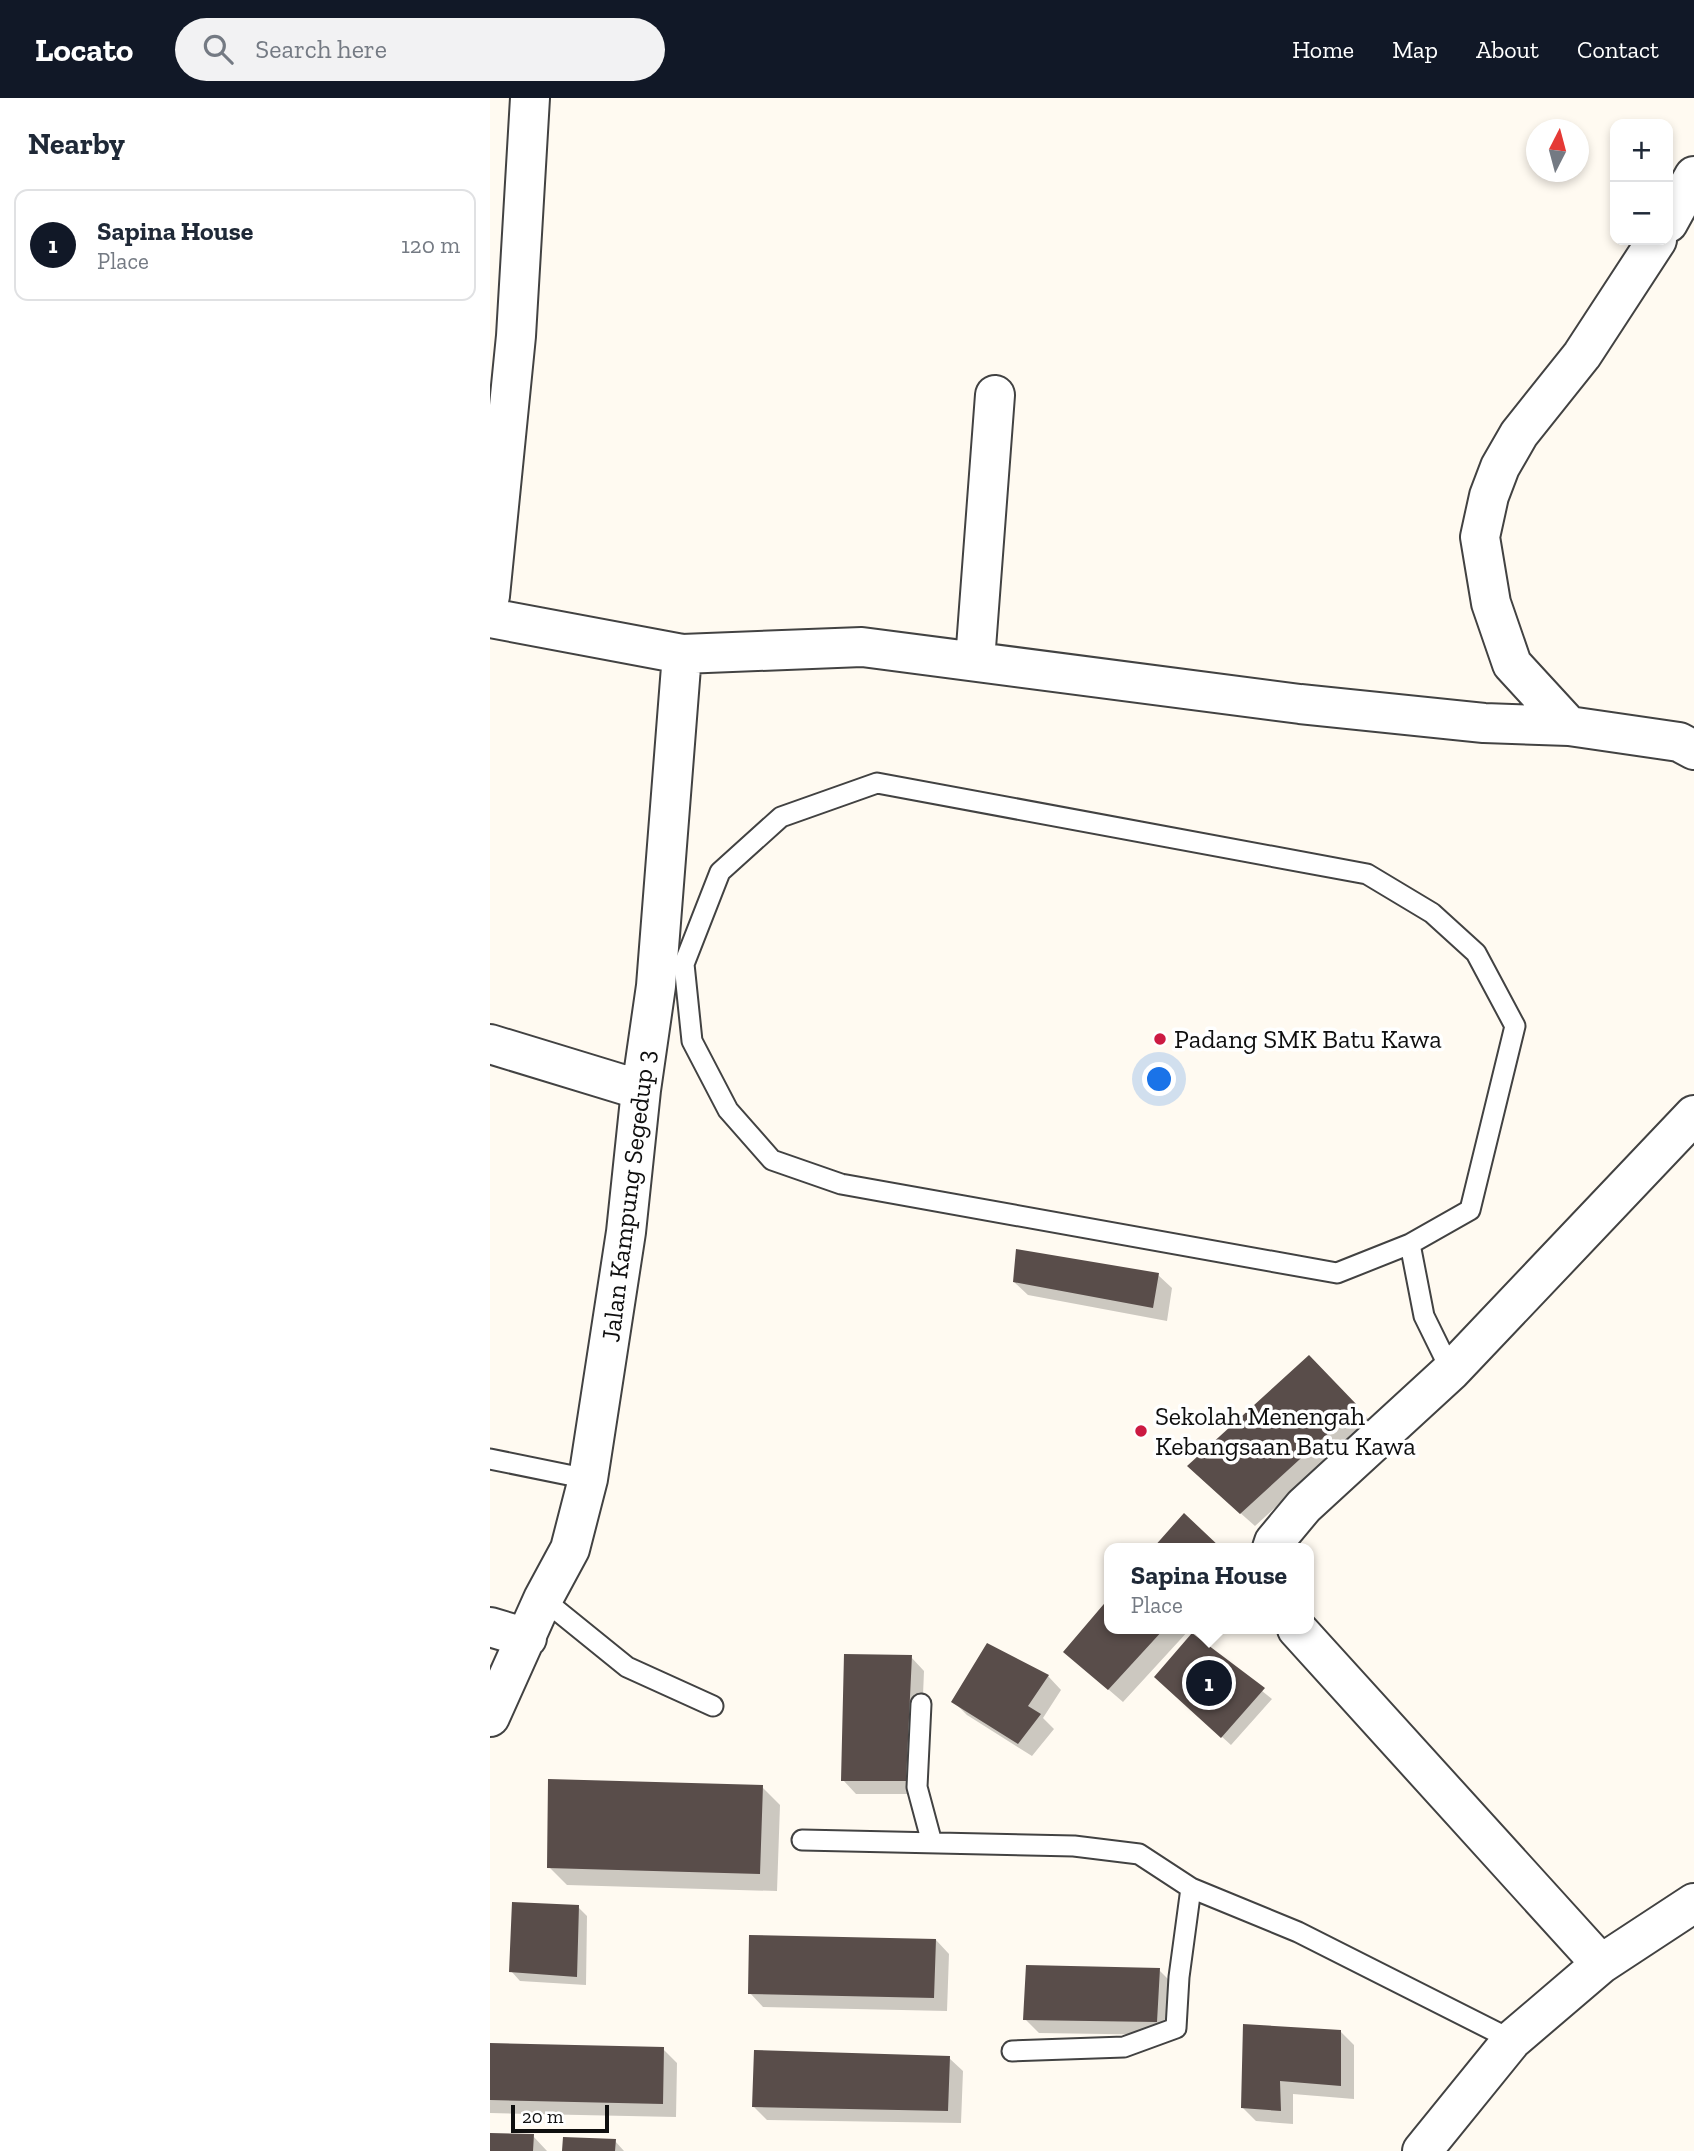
<!DOCTYPE html>
<meta charset="utf-8">
<style>
body{margin:0;font-family:"Zilla Slab",serif;background:#f2f2f3;color:#1f2937}
.controls{position:absolute;right:21px;top:21px;display:grid;overflow:hidden;border-radius:14px;box-shadow:0 4px 10px #0003}
.controls button{width:63px;height:63px;display:grid;place-items:center;padding:0;border:0;border-bottom:2px solid #e0e1e3;background:#fff;color:#1f2937;font:35px sans-serif}
.compass{position:absolute;left:1036px;top:21px;width:63px;height:63px;border-radius:50%;background:#fff;box-shadow:0 4px 10px #0003;rotate:6deg}
.scale{position:absolute;left:21px;bottom:18px;width:98px;box-sizing:border-box;padding-left:7px;border:4px solid #0f0f0f;border-top:0;font-size:19px;line-height:24px;white-space:nowrap;color:#0f0f0f;-webkit-text-stroke:5px #fff;paint-order:stroke}
.you{position:absolute;left:670px;top:982px;width:24px;height:24px;margin:-18px;border:5px solid #fff;border-radius:50%;background:#1a73e8;box-shadow:0 0 0 10px #1a73e833}
.badge{display:grid;place-items:center;width:46px;height:46px;border-radius:50%;background:#111827;color:#fff;font-size:23px;font-weight:700}
.pin{position:absolute;translate:-50% -50%;border:4px solid #fff;box-shadow:0 2px 7px #0006}
.popup{position:absolute;left:614px;top:1445px;width:210px;height:91px;box-sizing:border-box;display:grid;place-content:center;border-radius:14px;background:#fff;filter:drop-shadow(0 2px 5px #0005);font-size:23px;white-space:nowrap;color:#747a83}
.popup b{font-size:26px;color:#1f2937}
.popup::after{content:'';position:absolute;left:50%;top:100%;margin-left:-14px;border:14px solid transparent;border-top-color:#fff}
.list{margin:0;padding:0;list-style:none}
h2{display:flex;justify-content:space-between;align-items:center;height:91px;margin:0;padding:0 28px;font-size:30px}
h2 small{font-size:23px;font-weight:400;color:#747a83}
.list li{display:grid;grid-template-columns:46px 1fr auto;gap:21px;align-items:center;box-sizing:border-box;height:112px;margin:0 14px 14px;padding:0 14px;border:2px solid #e0e1e3;border-radius:14px}
.list b{display:block;font-size:26px;white-space:nowrap}
.list p{margin:0;font-size:23px;white-space:nowrap;color:#747a83}
.list em{font-size:23px;font-style:normal;color:#747a83}
.icon{flex:none;width:38px;height:38px;fill:none;stroke:currentColor;stroke-width:2;stroke-linecap:round;stroke-linejoin:round}
.map{position:relative;flex:none;width:1204px;height:2053px;overflow:hidden}
header{display:flex;align-items:center;gap:42px;box-sizing:border-box;height:98px;padding:0 35px;background:#111827;color:#fff}
header strong{font-size:33px}
nav{display:flex;gap:38px;margin-inline-start:auto;font-size:24px}
.search{width:490px;height:63px;background:#f2f2f3;display:flex;align-items:center;gap:18px;box-sizing:border-box;padding:0 24px;border-radius:38px;color:#747a83;font-size:26px}
main{display:flex}
aside{flex:1;background:#fff}
.map>svg:first-child{display:block}
</style>
<header>
<strong>Locato</strong>
<div class="search"><svg class="icon" aria-label="search" viewBox="0 0 24 24"><circle cx="10" cy="10" r="6"/><path d="M15 15l6 6"/></svg>Search here</div>
<nav><a>Home</a><a>Map</a><a>About</a><a>Contact</a></nav>
</header>
<main>
<aside>
<h2>Nearby<small></small></h2>
<ul class="list">
<li><span class="badge">1</span><div><b>Sapina House</b><p>Place</p></div><em>120 m</em></li>
</ul>
</aside>
<div class="map">
<svg width="1204" height="2053" viewBox="0 0 1204 2053">
<rect width="100%" height="100%" fill="#fffaf1"/>
<path fill="#0003" d="M668,1177L682,1190L677,1223L538,1197L524,1184Z
M832,1272L880,1323L765,1428L712,1381Z
M619,1503V1531H700L633,1604L575,1554Z
M702,1537L782,1601L741,1647L676,1588Z
M421,1559L434,1573L429,1696H366L353,1682Z
M558,1578L571,1592L553,1620L564,1631L542,1658L477,1617L463,1603Z
M272,1689L290,1707L287,1793L77,1787L59,1769Z
M88,1809L97,1818L96,1887L30,1883L21,1873Z
M446,1842L459,1856L457,1913L273,1909L260,1895Z
M669,1872L683,1886L680,1937L549,1935L535,1921Z
M851,1934L864,1947V2001L803,1996V2026L766,2023L752,2009Z
M0,1947L173,1951L187,1965L186,2019L0,2015Z
M459,1960L473,1973L471,2025L277,2022L264,2009Z
M0,2037L43,2038L57,2053H0Z
M125,2043L134,2053H74Z"/>
<path fill="#594d4a" d="M526,1151L669,1175L663,1210L523,1184Z
M819,1257L868,1308L750,1416L697,1368Z
M694,1415L731,1450H663Z
M619,1500V1531H674L618,1592L573,1554Z
M702,1535L775,1590L731,1640L664,1579Z
M497,1545L559,1577L538,1608L551,1616L528,1646L461,1604Z
M354,1556L422,1557L416,1683H351Z
M58,1681L273,1687L270,1776L57,1770Z
M22,1804L89,1807L87,1879L19,1874Z
M259,1837L446,1841L444,1900L258,1896Z
M536,1867L670,1870L667,1924L533,1922Z
M753,1926L851,1932V1988L790,1983L791,2013L751,2010Z
M0,1945L174,1949L173,2006L0,2002Z
M264,1952L460,1958L458,2013L262,2009Z
M0,2035L44,2036L43,2053H0Z
M73,2039L126,2041L125,2053H72Z"/>
<g fill="none" stroke-linecap="round" stroke-linejoin="round">
<defs>
<path id="service" d="M920,1146L847,1175L351,1086L282,1062L238,1012L202,943L194,866L230,774L291,719L387,685L877,776L942,815L986,855L1025,928L980,1112L920,1146L934,1218L961,1273
M0,1361L98,1381
M53,1501L137,1569L223,1608
M431,1606L427,1689L442,1745
M312,1742L584,1748L649,1756L701,1790L808,1834L1022,1942
M522,1953L634,1949L686,1930L689,1879L701,1790"/>
<path id="minor" d="M1178,125L1204,78
M0,498L26,238L40,0
M0,520L192,556L372,549L810,606L994,625L1079,628L1189,644L1204,652
M485,563L505,297
M1079,628L1022,566L1001,505L990,439L999,398L1010,369L1029,336L1092,257L1167,142
M0,946L151,992
M782,1450L784,1444L814,1408L961,1273L1204,1017
M0,1529L37,1540
M807,1531L1111,1866
M0,1619L53,1501L80,1451L98,1381L136,1134L151,992L166,888L192,556
M932,2053L1022,1942L1111,1866L1204,1805"/>
</defs>
<use href="#service" stroke="#424242" stroke-width="23"/>
<use href="#minor" stroke="#424242" stroke-width="42"/>
<use href="#service" stroke="#fff" stroke-width="19"/>
<use href="#minor" stroke="#fff" stroke-width="38"/>
</g>
<g fill="#cc1a42" stroke="#fff" stroke-width="2.5">
<circle cx="670" cy="941" r="7"/>
<circle cx="651" cy="1333" r="7"/>
</g>
<g text-anchor="middle" dominant-baseline="central" stroke-width="7" stroke-linejoin="round" paint-order="stroke">
<g font-size="26" fill="#0f0f0f" stroke="#fff" text-anchor="start">
<text x="684" y="941">Padang SMK Batu Kawa</text>
<text x="665" y="1318">Sekolah Menengah<tspan x="665" dy="30">Kebangsaan Batu Kawa</tspan></text>
</g>
<g font-size="26" fill="#0f0f0f" stroke="#fff">
<text transform="translate(138 1098) rotate(-83)">Jalan Kampung Segedup 3</text>
</g>
</g>
</svg>
<div class="controls">
<button>+</button>
<button>−</button>
</div>
<svg class="compass" viewBox="-18 -18 36 36"><path d="M0-13l5 13h-10z" fill="#e53935"/><path d="M0 13l5-13h-10z" fill="#747a83"/></svg>
<div class="scale">20 m</div>
<div class="you"></div>
<div class="pin badge" style="left:719px;top:1585px">1</div>
<div class="popup"><b>Sapina House</b>Place</div>
</div>
</main>
